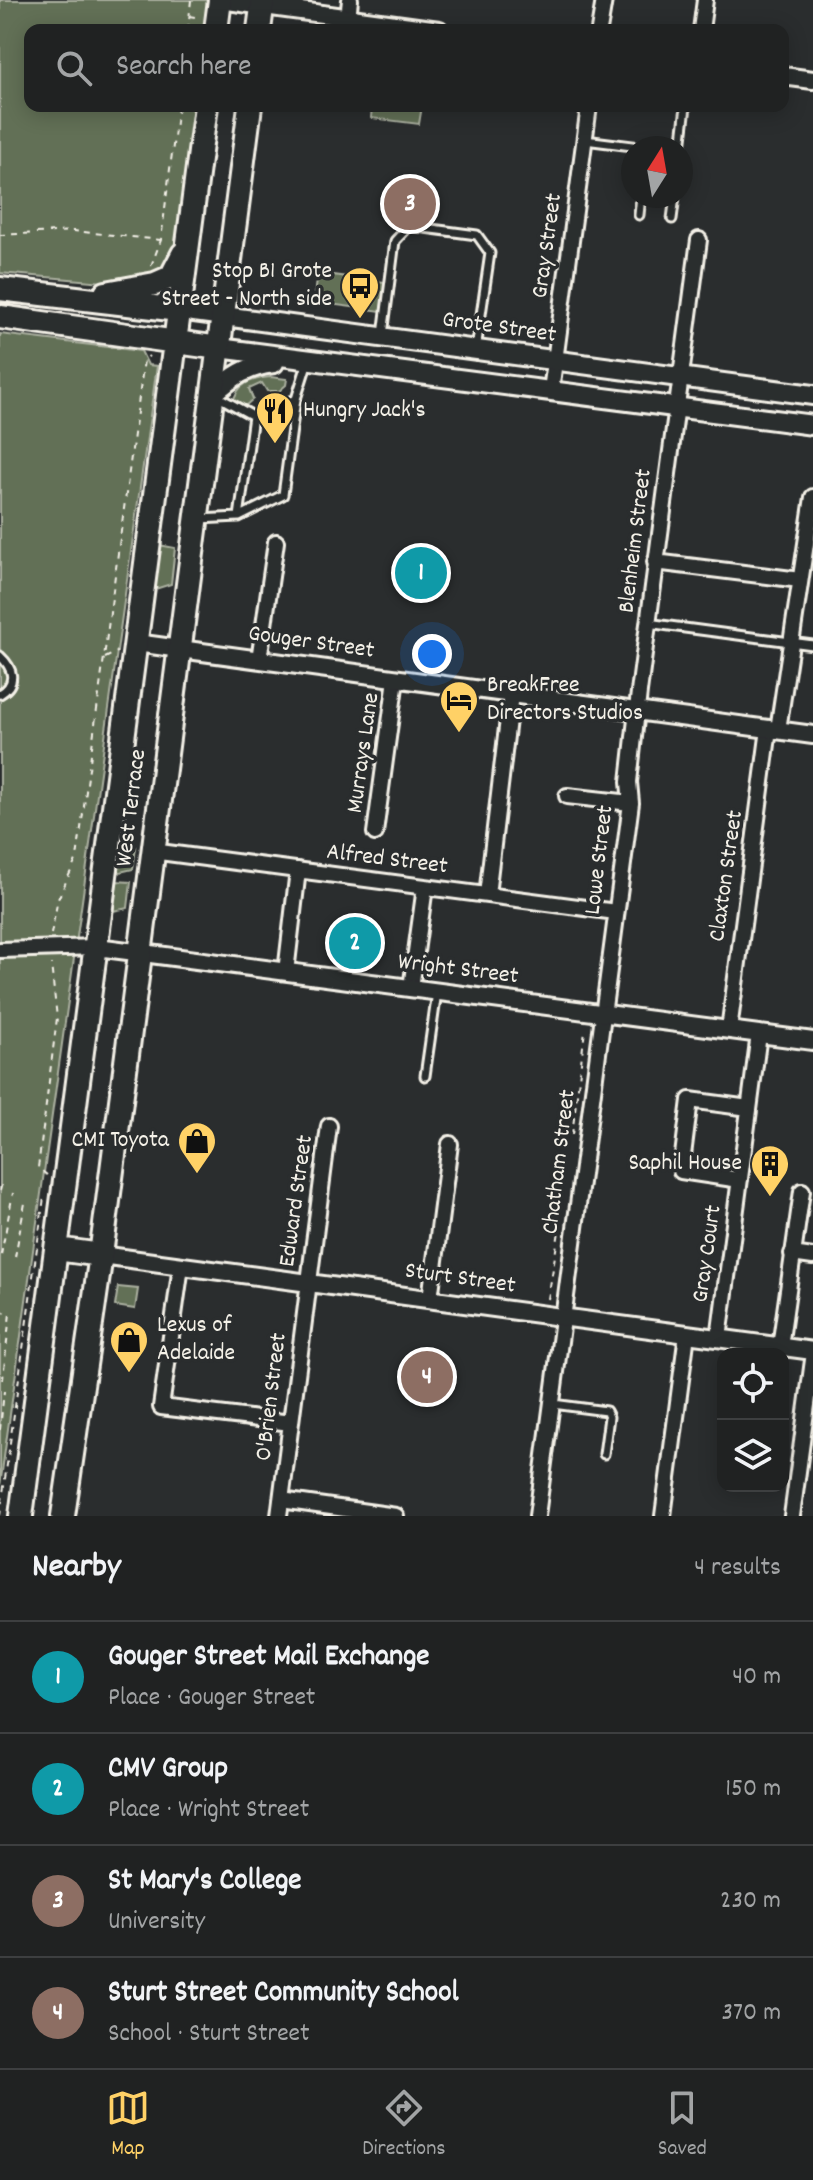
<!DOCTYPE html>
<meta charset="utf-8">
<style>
body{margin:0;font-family:Dekko,sans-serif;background:#2d2f2f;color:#f1f3f6}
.controls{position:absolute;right:24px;bottom:24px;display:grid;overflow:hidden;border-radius:16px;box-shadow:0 4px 20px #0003}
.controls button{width:72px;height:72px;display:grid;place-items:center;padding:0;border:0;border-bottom:2px solid #3d3f40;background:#202222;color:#f1f3f6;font:40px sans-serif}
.compass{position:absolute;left:621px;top:136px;width:72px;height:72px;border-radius:50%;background:#202222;box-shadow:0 4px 20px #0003;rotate:11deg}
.you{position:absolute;left:432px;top:654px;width:28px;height:28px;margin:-20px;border:6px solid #fff;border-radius:50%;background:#1a73e8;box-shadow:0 0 0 12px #1a73e833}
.badge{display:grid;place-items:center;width:52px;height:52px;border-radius:50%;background:#ffd166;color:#fff;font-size:26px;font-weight:700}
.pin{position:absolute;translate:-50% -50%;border:4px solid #fff;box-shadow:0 2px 8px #0006}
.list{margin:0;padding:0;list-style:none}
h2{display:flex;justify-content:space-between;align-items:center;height:104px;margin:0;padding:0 32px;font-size:34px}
h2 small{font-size:26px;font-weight:400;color:#a2a4a5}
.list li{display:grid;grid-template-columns:52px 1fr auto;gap:24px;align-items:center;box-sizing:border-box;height:112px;padding:0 32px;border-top:2px solid #3d3f40}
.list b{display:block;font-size:30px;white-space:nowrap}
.list p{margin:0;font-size:26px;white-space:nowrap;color:#a2a4a5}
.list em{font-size:26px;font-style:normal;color:#a2a4a5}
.icon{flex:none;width:44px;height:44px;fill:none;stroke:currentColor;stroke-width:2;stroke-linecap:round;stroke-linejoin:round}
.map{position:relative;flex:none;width:813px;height:1516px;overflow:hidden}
.search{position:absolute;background:#202222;box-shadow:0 4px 20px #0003;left:24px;right:24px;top:24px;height:88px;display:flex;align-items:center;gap:20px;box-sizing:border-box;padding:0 28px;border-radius:16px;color:#a2a4a5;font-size:30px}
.sheet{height:552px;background:#202222}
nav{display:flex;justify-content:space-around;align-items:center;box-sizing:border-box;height:112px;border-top:2px solid #3d3f40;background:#202222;font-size:22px;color:#a2a4a5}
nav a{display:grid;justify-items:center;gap:4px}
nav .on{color:#ffd166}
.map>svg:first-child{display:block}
</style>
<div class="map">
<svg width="813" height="1516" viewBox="0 0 813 1516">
<rect width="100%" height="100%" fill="#2a2d2e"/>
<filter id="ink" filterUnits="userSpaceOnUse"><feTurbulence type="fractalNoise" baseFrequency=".0125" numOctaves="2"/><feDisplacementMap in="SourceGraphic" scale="16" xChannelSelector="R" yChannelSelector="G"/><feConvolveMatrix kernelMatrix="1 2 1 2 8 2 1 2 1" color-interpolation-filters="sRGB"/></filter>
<g filter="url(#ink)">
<path fill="#626f57" stroke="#abb0a0" stroke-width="2" d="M0,0H209L205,30H30V106H196L179,253L159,275L116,283L0,273Z
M372,106H422L419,124L371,118Z
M318,273L385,282L381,311L314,302Z
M0,334L141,351L148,365L157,366L0,1486Z
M270,377L287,379L286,385L279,391H267L262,383L249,389L253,399L244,407L233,404C236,383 252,379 270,377Z
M159,545L175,548L171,584L152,590Z
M123,846L136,847L133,869L116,873Z
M115,881L131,882L128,908L113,911Z
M118,1287L138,1289L135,1309L115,1306Z"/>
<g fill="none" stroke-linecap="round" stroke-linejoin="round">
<defs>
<path id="service" d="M585,140L648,148
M681,148L686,106
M639,215L641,196
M672,219L675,196
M383,335L395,241L409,226L477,235L490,253L476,349
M215,395L253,416
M253,416L296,399
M239,517L253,416
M199,519L239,517L283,495L296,399L308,361
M647,623L813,645
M0,656C13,668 18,683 0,694
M425,1076L437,992
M553,1404L606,1411L609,1417L604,1454"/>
<path id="minor" d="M348,18L350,0
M599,30L604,0
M701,30L705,0
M551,391L589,106
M655,562L800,580
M259,660L276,542
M778,730L813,497
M567,796L631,803
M375,833L396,679
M152,851L616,912
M487,895L511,694
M0,950L97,947
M286,972L298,870
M411,988L425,887
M729,1030L769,729
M740,1180L681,1171L690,1100L749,1108
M792,1254L813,1257
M181,1266L161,1407L291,1423
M430,1299L450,1144
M719,1338L759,1034
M780,1347L802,1191
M281,1500L396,1516
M279,1516L329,1126
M537,1516L631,803L629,782L639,692L699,240
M663,1516L687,1334
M792,1516L813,1360"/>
<path id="tertiary" d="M220,0L439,30
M783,76L813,80
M136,643L813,735
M97,947L813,1041
M101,1255L813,1351"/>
<path id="secondary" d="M179,310L813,395
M219,348L813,425
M213,394C233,376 247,366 274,363"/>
<path id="primary" d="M216,30L220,0
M259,30L263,0
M0,289L179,310
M106,293L155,284L171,277L183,254
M0,317L219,348
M57,1249L101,1255
M21,1516L206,106
M63,1516L101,1255L250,106"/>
</defs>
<use href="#service" stroke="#f4f1e8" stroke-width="13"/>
<use href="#minor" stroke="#f4f1e8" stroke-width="20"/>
<use href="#tertiary" stroke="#f4f1e8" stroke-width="22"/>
<use href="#secondary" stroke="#f4f1e8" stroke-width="24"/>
<use href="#primary" stroke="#f4f1e8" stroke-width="28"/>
<path stroke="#f4f1e8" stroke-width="2" stroke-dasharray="6 6" stroke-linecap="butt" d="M189,16L200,18
M188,30L191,0
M0,235L74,231L161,240
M151,266L161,240L178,106
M105,658L117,652
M51,934L58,899L77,858L144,360L149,356
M572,1135L585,1030
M47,1175L38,1168L57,1018L51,964
M0,1191L2,1183
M1,1255L13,1193
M15,1257L25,1203
M548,1299L560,1225H562
M0,1312L10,1313L3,1379H0
M0,1325L1,1313
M0,1430L4,1391
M0,1515L44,1197"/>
<use href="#service" stroke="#2a2d2e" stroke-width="7"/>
<use href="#minor" stroke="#2a2d2e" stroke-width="14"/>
<use href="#tertiary" stroke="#2a2d2e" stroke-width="16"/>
<use href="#secondary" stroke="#2a2d2e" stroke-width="18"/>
<use href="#primary" stroke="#2a2d2e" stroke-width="22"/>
</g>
</g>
<defs>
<symbol id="bus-pin" viewBox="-11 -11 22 30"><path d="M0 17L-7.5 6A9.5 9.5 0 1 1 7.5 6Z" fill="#ffd166" stroke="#2a2d2e"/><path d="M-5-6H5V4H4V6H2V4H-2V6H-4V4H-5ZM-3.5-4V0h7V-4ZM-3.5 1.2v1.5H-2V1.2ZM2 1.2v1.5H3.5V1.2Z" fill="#111"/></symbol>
<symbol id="restaurant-pin" viewBox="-11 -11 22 30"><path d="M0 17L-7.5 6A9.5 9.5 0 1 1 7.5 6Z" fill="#ffd166" stroke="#2a2d2e"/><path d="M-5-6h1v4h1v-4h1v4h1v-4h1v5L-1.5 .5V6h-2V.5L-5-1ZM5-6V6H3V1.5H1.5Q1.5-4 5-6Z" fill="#111"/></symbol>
<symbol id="hotel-pin" viewBox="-11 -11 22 30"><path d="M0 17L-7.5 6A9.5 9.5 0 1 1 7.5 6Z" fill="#ffd166" stroke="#2a2d2e"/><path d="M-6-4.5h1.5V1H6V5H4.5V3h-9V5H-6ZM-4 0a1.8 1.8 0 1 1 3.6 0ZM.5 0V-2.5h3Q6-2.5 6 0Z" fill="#111"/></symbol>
<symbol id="shop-pin" viewBox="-11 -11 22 30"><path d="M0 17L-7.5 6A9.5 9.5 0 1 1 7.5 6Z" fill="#ffd166" stroke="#2a2d2e"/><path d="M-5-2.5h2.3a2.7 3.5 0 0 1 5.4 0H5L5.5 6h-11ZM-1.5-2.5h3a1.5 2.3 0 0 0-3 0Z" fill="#111"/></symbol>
<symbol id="building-pin" viewBox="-11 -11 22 30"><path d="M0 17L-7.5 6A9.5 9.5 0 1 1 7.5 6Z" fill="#ffd166" stroke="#2a2d2e"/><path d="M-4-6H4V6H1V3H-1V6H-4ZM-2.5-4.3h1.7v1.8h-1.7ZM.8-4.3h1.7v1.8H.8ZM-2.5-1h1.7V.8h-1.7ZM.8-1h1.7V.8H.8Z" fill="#111"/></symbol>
</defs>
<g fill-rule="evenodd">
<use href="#bus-pin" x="338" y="264" width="44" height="60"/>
<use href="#restaurant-pin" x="253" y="389" width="44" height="60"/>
<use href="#hotel-pin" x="437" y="678" width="44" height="60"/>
<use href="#shop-pin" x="175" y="1119" width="44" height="60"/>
<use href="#building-pin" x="748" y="1142" width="44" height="60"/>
<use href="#shop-pin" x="107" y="1318" width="44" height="60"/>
</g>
<g text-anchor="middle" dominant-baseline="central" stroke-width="7" stroke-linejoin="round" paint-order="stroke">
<g font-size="24" fill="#f4f1e8" stroke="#2a2d2e">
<text transform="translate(548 246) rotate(-82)">Gray Street</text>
<text transform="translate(499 328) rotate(8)">Grote Street</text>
<text transform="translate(636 541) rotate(-83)">Blenheim Street</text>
<text transform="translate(311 643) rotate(8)">Gouger Street</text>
<text transform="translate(364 753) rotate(-82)">Murrays Lane</text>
<text transform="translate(132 808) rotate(-83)">West Terrace</text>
<text transform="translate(387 860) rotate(7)">Alfred Street</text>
<text transform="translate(600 860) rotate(-83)">Lowe Street</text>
<text transform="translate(727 876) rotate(-82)">Claxton Street</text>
<text transform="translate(458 970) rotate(7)">Wright Street</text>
<text transform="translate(560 1162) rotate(-83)">Chatham Street</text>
<text transform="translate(297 1201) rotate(-82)">Edward Street</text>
<text transform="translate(708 1254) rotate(-82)">Gray Court</text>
<text transform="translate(460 1279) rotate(8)">Sturt Street</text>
<text transform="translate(272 1397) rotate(-83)">O'Brien Street</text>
</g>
<g font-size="24" fill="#f4f1e8" stroke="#2a2d2e" text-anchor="end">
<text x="332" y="272">Stop B1 Grote<tspan x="332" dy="28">Street - North side</tspan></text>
<text x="303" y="411" text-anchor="start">Hungry Jack's</text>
<text x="487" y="686" text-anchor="start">BreakFree<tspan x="487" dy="28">Directors Studios</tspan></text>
<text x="169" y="1141">CMI Toyota</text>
<text x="742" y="1164">Saphil House</text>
<text x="157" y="1326" text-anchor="start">Lexus of<tspan x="157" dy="28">Adelaide</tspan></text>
</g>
</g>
</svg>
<div class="controls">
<button><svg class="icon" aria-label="locate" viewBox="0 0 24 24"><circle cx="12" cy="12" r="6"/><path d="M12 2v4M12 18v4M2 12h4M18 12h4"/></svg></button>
<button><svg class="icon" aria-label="layers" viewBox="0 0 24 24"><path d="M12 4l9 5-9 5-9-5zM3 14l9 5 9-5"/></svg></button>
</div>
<svg class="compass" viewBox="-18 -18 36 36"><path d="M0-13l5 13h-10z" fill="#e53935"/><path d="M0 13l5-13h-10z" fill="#a2a4a5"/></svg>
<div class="you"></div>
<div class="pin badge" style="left:421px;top:573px;background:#0f9aa8">1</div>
<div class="pin badge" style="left:355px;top:943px;background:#0f9aa8">2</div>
<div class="pin badge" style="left:410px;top:204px;background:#8d6e63">3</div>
<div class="pin badge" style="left:427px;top:1377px;background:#8d6e63">4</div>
<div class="search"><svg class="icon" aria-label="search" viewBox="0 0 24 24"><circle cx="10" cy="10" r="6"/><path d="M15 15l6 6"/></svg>Search here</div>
</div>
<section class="sheet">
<h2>Nearby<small>4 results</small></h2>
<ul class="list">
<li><span class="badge" style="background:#0f9aa8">1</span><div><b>Gouger Street Mail Exchange</b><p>Place · Gouger Street</p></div><em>40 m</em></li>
<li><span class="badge" style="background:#0f9aa8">2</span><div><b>CMV Group</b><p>Place · Wright Street</p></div><em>150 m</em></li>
<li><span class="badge" style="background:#8d6e63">3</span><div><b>St Mary's College</b><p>University</p></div><em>230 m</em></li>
<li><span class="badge" style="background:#8d6e63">4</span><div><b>Sturt Street Community School</b><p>School · Sturt Street</p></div><em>370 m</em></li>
</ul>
</section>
<nav>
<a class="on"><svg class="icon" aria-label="map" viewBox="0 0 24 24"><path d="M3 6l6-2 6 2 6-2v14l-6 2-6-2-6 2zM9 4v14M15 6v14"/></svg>Map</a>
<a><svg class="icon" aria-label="directions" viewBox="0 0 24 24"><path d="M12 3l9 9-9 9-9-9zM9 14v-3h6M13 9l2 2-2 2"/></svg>Directions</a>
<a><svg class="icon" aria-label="saved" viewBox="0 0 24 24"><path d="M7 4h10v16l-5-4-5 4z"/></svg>Saved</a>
</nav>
